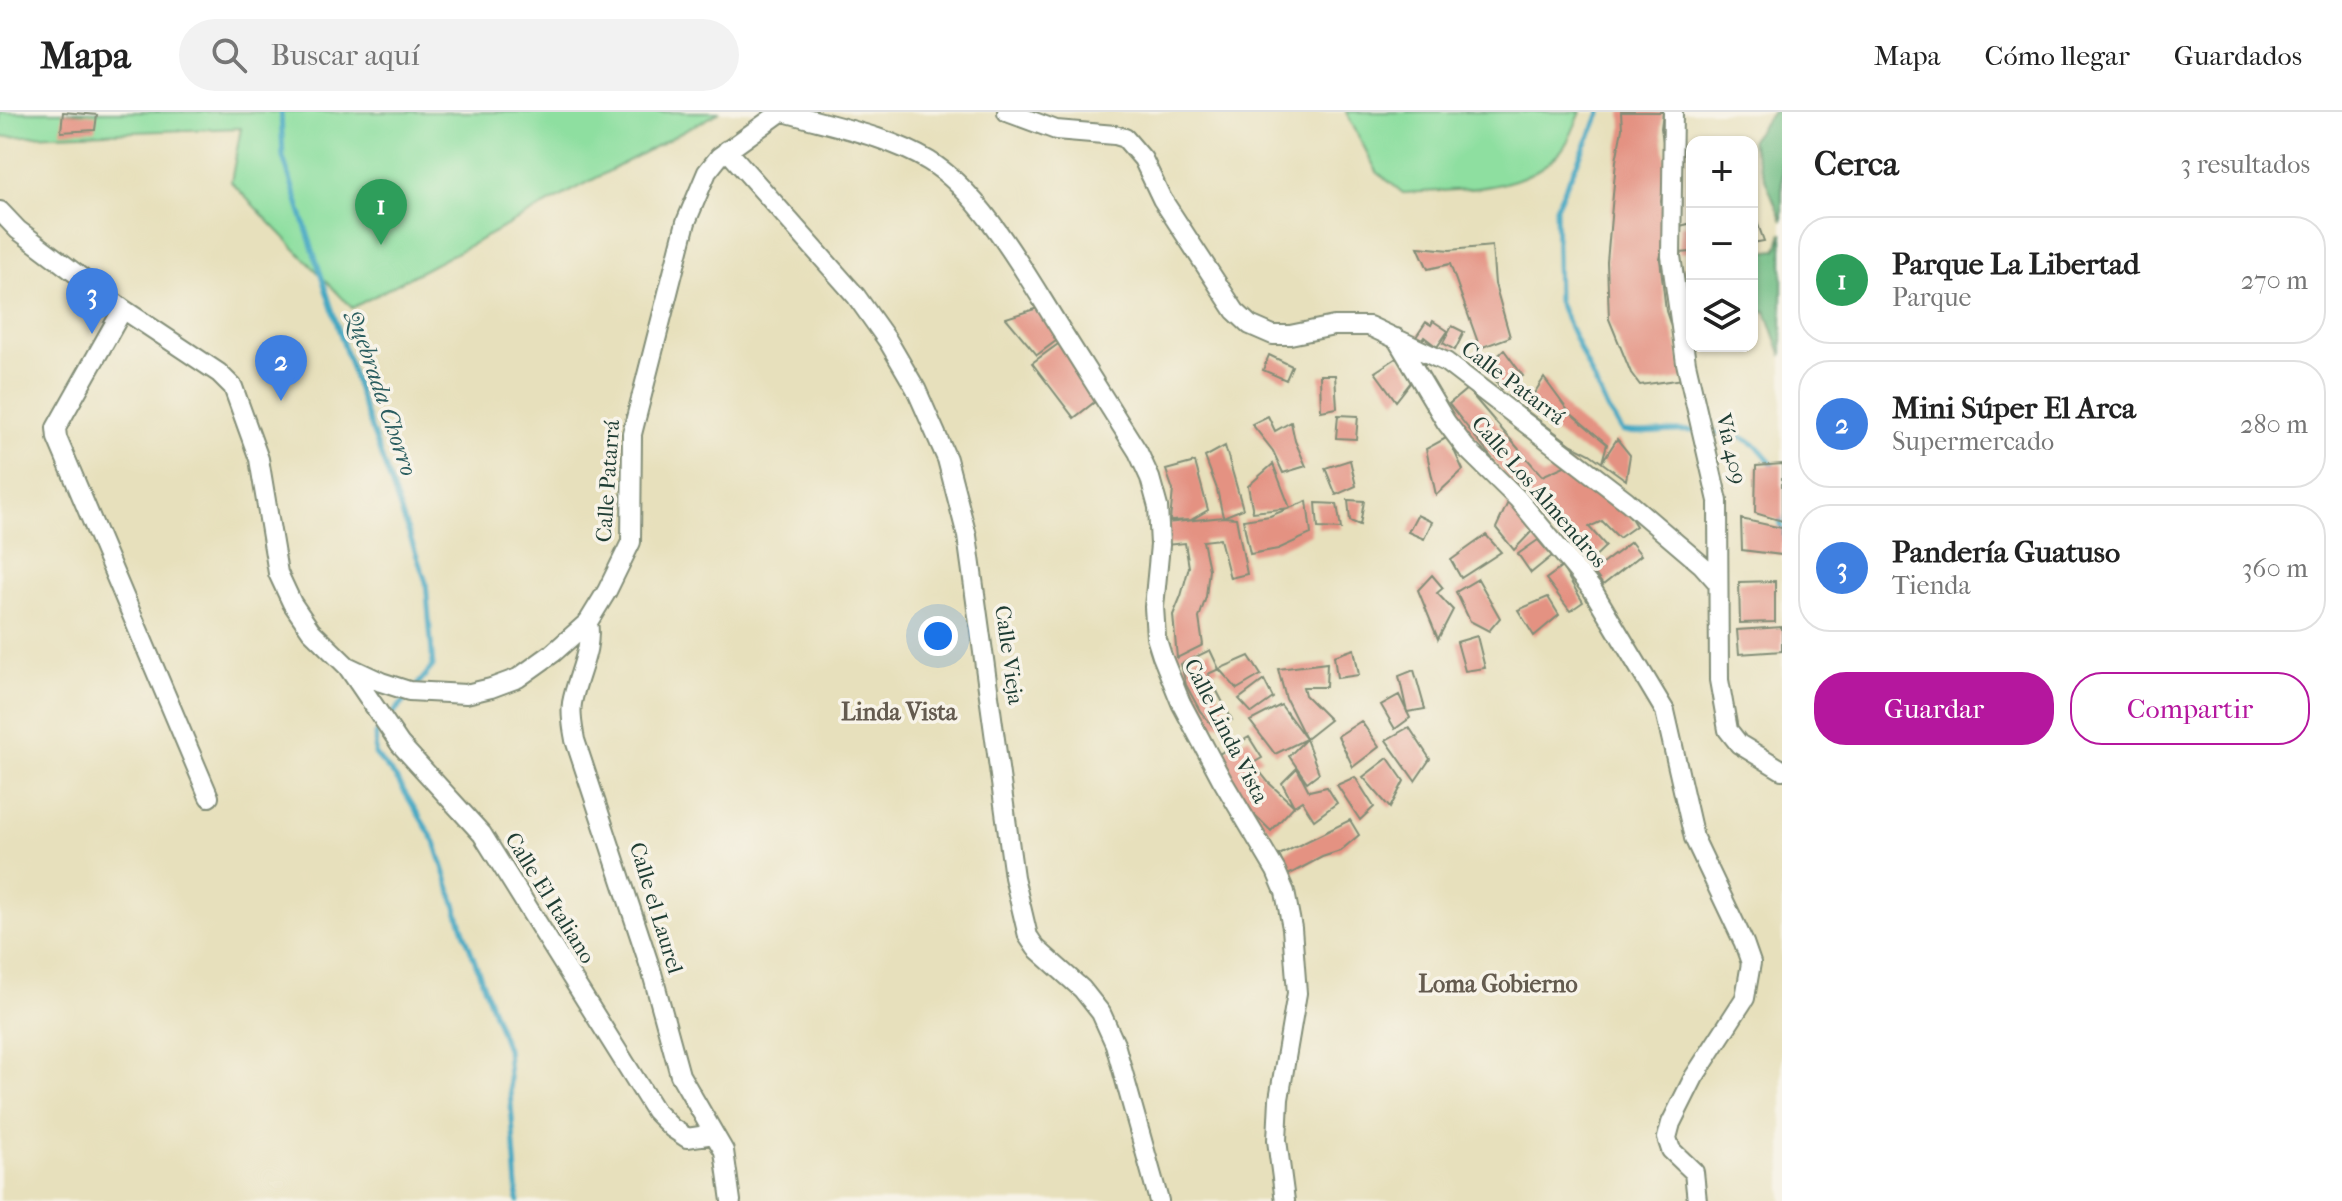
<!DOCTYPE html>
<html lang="es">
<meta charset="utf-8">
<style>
body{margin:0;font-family:"IM FELL French Canon",serif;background:#f2f2f2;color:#222}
.controls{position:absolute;right:24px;top:24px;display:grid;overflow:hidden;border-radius:16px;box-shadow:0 2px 6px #0004}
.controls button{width:72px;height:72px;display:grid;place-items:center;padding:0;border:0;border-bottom:2px solid #e0e0e0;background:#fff;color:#222;font:40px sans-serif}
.you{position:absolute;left:938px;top:524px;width:28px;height:28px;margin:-20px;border:6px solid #fff;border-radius:50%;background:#1a73e8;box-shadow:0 0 0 12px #1a73e833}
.badge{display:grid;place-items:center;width:52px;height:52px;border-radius:50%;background:#b5179e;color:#fff;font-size:26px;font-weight:700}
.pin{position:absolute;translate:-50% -66px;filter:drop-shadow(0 2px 4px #0008)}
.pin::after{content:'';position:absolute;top:42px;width:28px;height:24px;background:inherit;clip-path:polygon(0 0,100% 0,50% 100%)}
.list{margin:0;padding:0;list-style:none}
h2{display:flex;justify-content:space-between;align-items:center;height:104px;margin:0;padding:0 32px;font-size:34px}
h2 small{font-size:26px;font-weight:400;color:#767676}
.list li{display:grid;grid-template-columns:52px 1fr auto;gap:24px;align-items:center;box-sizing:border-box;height:128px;margin:0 16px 16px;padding:0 16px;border:2px solid #e0e0e0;border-radius:32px}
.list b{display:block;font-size:30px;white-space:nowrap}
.list p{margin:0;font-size:26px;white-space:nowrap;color:#767676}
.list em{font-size:26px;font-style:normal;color:#767676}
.actions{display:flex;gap:16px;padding:24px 32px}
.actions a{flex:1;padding:18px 0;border:2px solid #b5179e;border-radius:32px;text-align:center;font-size:28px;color:#b5179e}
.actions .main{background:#b5179e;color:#fff}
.icon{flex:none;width:44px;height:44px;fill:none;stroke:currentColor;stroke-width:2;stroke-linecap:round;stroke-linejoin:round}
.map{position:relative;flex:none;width:1782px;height:1089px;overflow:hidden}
header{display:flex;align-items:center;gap:48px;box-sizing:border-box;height:112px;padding:0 40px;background:#fff;border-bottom:2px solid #e0e0e0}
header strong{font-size:38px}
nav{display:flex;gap:44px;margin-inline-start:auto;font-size:28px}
.search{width:560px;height:72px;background:#f2f2f2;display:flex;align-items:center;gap:20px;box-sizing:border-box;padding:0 28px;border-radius:44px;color:#767676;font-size:30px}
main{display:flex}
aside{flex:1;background:#fff}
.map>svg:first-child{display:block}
</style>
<header>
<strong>Mapa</strong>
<div class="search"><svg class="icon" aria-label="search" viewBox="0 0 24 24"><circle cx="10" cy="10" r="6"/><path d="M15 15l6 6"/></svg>Buscar aquí</div>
<nav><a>Mapa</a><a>Cómo llegar</a><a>Guardados</a></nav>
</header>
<main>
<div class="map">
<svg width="1782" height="1089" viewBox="0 0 1782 1089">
<rect width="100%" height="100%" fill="#f7f3e8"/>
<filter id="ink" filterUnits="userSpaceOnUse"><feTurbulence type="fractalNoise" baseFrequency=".0125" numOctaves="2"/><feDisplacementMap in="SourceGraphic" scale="16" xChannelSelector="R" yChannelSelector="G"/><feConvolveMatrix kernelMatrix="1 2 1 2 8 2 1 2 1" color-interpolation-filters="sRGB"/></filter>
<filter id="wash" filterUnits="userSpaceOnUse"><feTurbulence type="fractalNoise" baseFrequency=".006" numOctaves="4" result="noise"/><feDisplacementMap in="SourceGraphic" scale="32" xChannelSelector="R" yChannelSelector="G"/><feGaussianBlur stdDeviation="1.8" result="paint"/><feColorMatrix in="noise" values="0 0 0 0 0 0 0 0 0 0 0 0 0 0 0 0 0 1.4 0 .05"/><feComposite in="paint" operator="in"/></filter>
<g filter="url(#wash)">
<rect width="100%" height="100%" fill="#e7e0bc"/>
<path fill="#8edfa0" stroke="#568e6a" stroke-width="2" d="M0,0H720L352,196L231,70L241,16L0,25Z
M1346,0H1581C1575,12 1570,29 1561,39C1522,82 1457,77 1403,81L1377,60Z"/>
<path fill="#72be86" stroke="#487e5d" stroke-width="2" d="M1773,0H1782V109L1750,29Z
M1782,121V244L1766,199L1752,200V141L1777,138Z"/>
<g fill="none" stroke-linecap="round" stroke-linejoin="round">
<path stroke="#42a7c2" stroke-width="5" d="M281,0L283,45L363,293L426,470L433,554L418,572
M1601,0L1556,95L1558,189L1607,297L1623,320C1648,323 1671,317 1696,319
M1705,320C1742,324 1756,324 1775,358
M1780,404L1782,428
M390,605L405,588
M380,618L376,622L375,642L396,666L435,730L463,817L507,937L518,1089"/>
</g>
<g id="blocks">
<path fill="#e49282" d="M63,0L97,3L95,18L61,20Z
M1621,0H1663L1661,16L1666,50L1661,90L1668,112L1660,147L1666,199L1677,233L1684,267L1640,273L1631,261L1609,207L1607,150L1616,49L1622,17Z
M1690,65H1692V99H1689Z
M1752,96L1764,129L1752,131Z
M1692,111V140L1679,141L1680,114Z
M1492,134L1495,172L1510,225L1480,236L1450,152L1428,157L1418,135L1450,138Z
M1038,196L1060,226L1037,243L1006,206Z
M1433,209L1448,219L1437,235L1424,225L1420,231L1414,228L1426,210L1431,213Z
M1452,214L1464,220L1455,238L1443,231Z
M1061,230L1101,285L1074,306L1032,251Z
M1504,238L1523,264L1501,277L1487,255Z
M1269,243L1292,254L1286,268L1263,258Z
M1398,245L1414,266L1396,289L1375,260Z
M1320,263H1335L1337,296L1321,299Z
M1544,266L1569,300L1607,332L1602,350L1617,327L1630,343L1626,368L1590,342L1572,333L1524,297Z
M1467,277L1542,364L1571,351L1594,376L1626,398L1636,414L1619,426L1602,409L1589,415L1606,434L1584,455L1521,383L1449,292Z
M1338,303L1358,304L1356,327L1336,326Z
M1268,304L1275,319L1291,310L1295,329L1306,354L1283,361L1273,339L1252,312Z
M1448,325L1463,358L1436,383L1426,337Z
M1225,334L1243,397L1223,405L1236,406L1247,462L1230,466L1220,427L1203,429L1209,457L1206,485L1199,506L1203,533L1177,546L1173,503L1181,484L1189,455L1185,431L1166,433V411L1223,405L1217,377L1205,345Z
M1350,348L1356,374L1336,383L1325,356Z
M1195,350L1208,398L1191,408L1170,409L1173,378L1166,358Z
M1273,352L1290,396L1253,400L1248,374Z
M1782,352V409L1755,401L1756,354Z
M1510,386L1535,416L1514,438L1496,416Z
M1348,388L1364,389L1360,413L1350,409Z
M1307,389L1311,422L1278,437L1250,442L1243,408L1270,404Z
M1316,391L1337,392L1341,417L1318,416Z
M1417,403L1432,410L1424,427L1408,420Z
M1741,407L1782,416V443L1742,438Z
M1486,423L1501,440L1461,466L1451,448Z
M1538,428L1552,444L1531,461L1518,442Z
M1631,430L1641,443L1603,473L1593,459Z
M1562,455L1583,490L1570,499L1546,467Z
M1432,463L1443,476L1437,481L1453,498L1438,527L1418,478Z
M1478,467L1500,506L1489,519L1470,509L1456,480Z
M1775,469V510L1740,511L1739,470Z
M1548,485L1559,503L1534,524L1518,498Z
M1782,515V539L1739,542L1737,518Z
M1477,524L1485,556L1465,559L1457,530Z
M1354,537L1359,563L1337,566L1334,544Z
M1210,538L1219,557L1208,562L1232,608L1213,614L1200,599L1186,573L1181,552Z
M1249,544L1261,563L1237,577L1219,557Z
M1327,551L1326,575H1303L1305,583L1330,608L1306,627L1286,587L1278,557Z
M1414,558L1425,597L1407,600L1399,564Z
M1264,568L1273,586L1252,601L1239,587Z
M1399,583L1410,606L1395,617L1381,593Z
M1281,593L1306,627L1319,661L1307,670L1289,644L1306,627L1275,642L1250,609Z
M1361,609L1379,635L1353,655L1338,624Z
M1409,615L1430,647L1415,669L1386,628Z
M1249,625L1262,646L1253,651L1269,671L1294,694L1282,671L1297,656L1309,679L1327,675L1337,691L1314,708L1302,689L1294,694L1271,719L1245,693L1219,642Z
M1388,646L1404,669L1390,696L1363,665Z
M1355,665L1374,695L1360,708L1337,673Z
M1350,708L1359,723L1340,739L1322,745L1288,763L1279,743Z"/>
</g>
</g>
<g filter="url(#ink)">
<use href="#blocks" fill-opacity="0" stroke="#838e78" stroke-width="2"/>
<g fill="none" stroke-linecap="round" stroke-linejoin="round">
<defs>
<path id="minor" d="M784,0C832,14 886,23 929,49C983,82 1029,168 1063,221C1088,261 1113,300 1138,340L1150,366L1158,395L1160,433L1154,495L1156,525L1162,544L1181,591L1222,668L1276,759L1285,780L1292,816L1297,881L1279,987L1277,1028L1285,1089
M1007,0L1056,18L1115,23L1125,26L1143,47L1162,87L1235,199L1250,213L1273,223H1290L1334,214H1369L1446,250L1627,389L1702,453L1718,471
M1673,0L1671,144L1686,251L1718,389L1719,568L1728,618L1739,632L1782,658
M727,38L856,184L888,229L916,277L947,347L967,424L1014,765L1028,824L1036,836L1082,877L1101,901L1115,932L1159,1089
M0,99L18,118L123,197L219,261L233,275L259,347L278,461L292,491L311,519L347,554L400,632L482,722L655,999L672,1016L687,1026L714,1022
M123,197L56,316L57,326L209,685
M1396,226L1446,310L1465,335L1518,387L1592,477L1665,599L1694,726L1744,831L1751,851L1745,886L1694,965L1671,1011L1667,1026L1671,1038L1694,1060L1697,1089
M588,510C593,538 577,563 572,591C570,604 573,616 575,628L652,861L680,963L724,1039L731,1089
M349,555L381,570L409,579L466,582L491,576L518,566L553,541L588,510L607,479L631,430L632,322L686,110L707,60L719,45L781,0"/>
</defs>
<use href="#minor" stroke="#838e78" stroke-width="22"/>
<use href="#minor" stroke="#fff" stroke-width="18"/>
</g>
</g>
<g text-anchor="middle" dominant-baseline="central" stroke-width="7" stroke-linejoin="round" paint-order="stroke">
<g font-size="22" fill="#1f3d34" stroke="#f7f3e8">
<text transform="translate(1513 271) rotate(37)">Calle Patarrá</text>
<text transform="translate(1731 337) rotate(77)">Vía 409</text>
<text transform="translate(608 369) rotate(-86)">Calle Patarrá</text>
<text transform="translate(1539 380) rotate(49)">Calle Los Almendros</text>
<text transform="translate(1009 543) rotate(82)">Calle Vieja</text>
<text transform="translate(1226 619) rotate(63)">Calle Linda Vista</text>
<text transform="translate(550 786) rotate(58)">Calle El Italiano</text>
<text transform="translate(656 796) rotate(73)">Calle el Laurel</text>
</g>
<g font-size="24" font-style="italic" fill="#2a5d5f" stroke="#f7f3e8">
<text transform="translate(382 281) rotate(71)">Quebrada Chorro</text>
</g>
<g font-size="24" font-weight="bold" fill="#645b4f" stroke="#f7f3e8">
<text x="899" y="600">Linda Vista</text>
<text x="1498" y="872">Loma Gobierno</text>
</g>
</g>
</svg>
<div class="controls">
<button>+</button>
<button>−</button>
<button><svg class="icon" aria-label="layers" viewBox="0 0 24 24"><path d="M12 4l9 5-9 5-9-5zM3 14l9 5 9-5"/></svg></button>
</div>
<div class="you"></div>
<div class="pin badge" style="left:381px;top:133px;background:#2e9e5b">1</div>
<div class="pin badge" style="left:281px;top:289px;background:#3f7fe0">2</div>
<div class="pin badge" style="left:92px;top:222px;background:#3f7fe0">3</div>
</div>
<aside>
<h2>Cerca<small>3 resultados</small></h2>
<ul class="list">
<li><span class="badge" style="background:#2e9e5b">1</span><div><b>Parque La Libertad</b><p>Parque</p></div><em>270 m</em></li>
<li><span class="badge" style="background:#3f7fe0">2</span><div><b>Mini Súper El Arca</b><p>Supermercado</p></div><em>280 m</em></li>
<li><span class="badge" style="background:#3f7fe0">3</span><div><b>Pandería Guatuso</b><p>Tienda</p></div><em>360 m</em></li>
</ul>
<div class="actions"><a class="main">Guardar</a><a>Compartir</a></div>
</aside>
</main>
